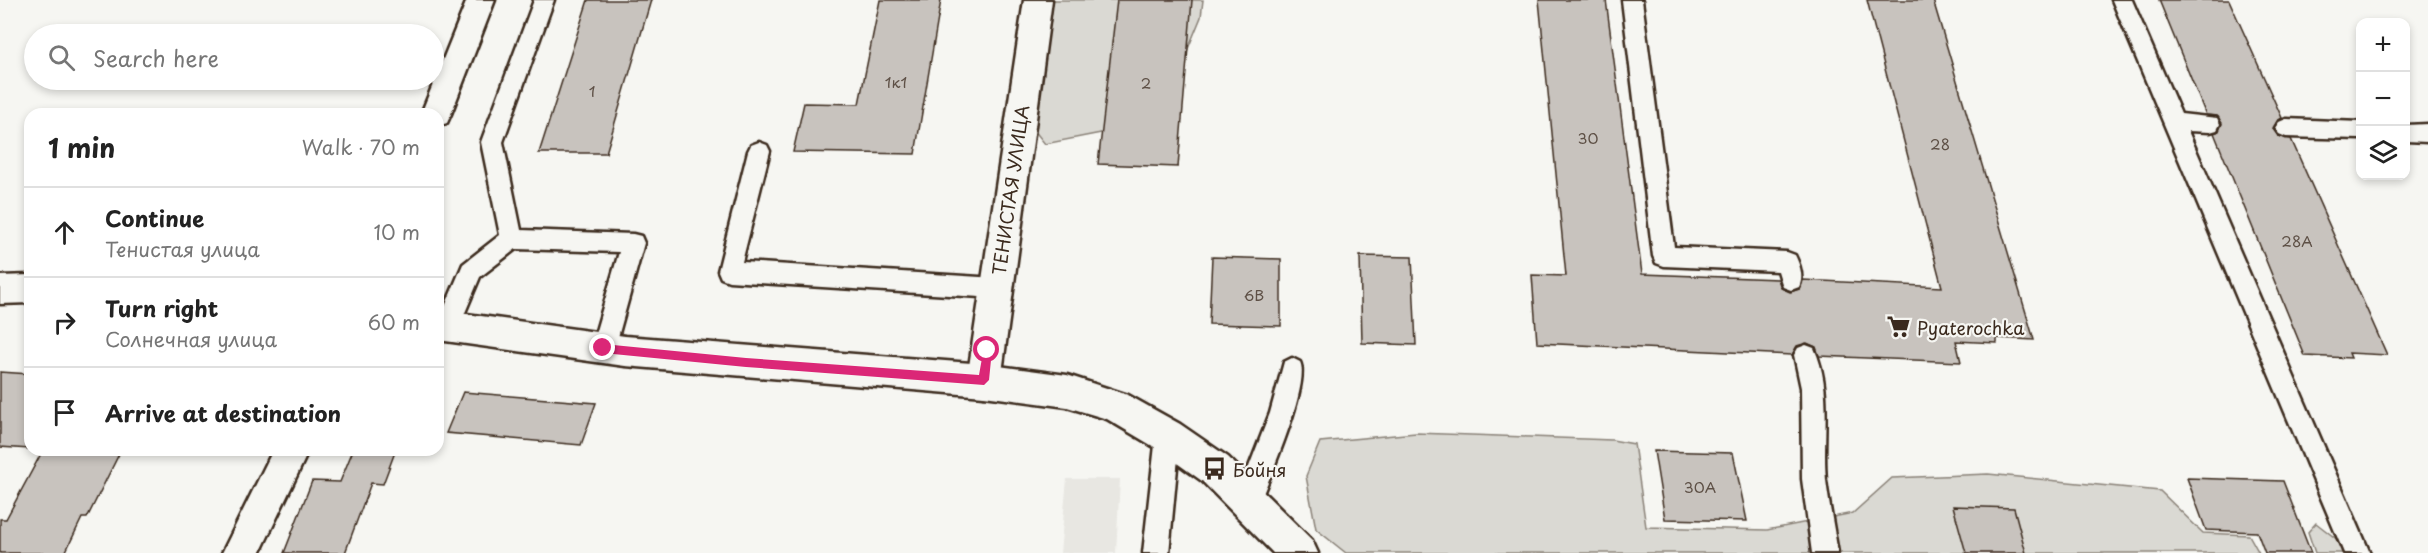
<!DOCTYPE html>
<meta charset="utf-8">
<style>
body{margin:0;font-family:"Playpen Sans",sans-serif;background:#f6f6f6;color:#222}
.controls{position:absolute;right:18px;top:18px;display:grid;overflow:hidden;border-radius:12px;box-shadow:0 3px 9px #0003}
.controls button{width:54px;height:54px;display:grid;place-items:center;padding:0;border:0;border-bottom:2px solid #e0e0e0;background:#fff;color:#222;font:30px sans-serif}
.stop{position:absolute;width:18px;height:18px;margin:-14px;border:4px solid #db2777;border-radius:50%;background:#fff}
.stop.end{background:#db2777;border-color:#fff;box-shadow:0 2px 6px #0008}
.list{margin:0;padding:0;list-style:none}
h2{display:flex;justify-content:space-between;align-items:center;height:78px;margin:0;padding:0 24px;font-size:26px}
h2 small{font-size:20px;font-weight:400;color:#767676}
.list li{display:grid;grid-template-columns:39px 1fr auto;gap:18px;align-items:center;box-sizing:border-box;height:90px;padding:0 24px;border-top:2px solid #e0e0e0}
.list b{display:block;font-size:22px;white-space:nowrap}
.list p{margin:0;font-size:20px;white-space:nowrap;color:#767676}
.list em{font-size:20px;font-style:normal;color:#767676}
.icon{flex:none;width:33px;height:33px;fill:none;stroke:currentColor;stroke-width:2;stroke-linecap:round;stroke-linejoin:round}
.map{position:relative;flex:none;width:2428px;height:553px;overflow:hidden}
.search{position:absolute;background:#fff;box-shadow:0 3px 9px #0003;left:24px;top:24px;width:420px;height:66px;display:flex;align-items:center;gap:15px;box-sizing:border-box;padding:0 21px;border-radius:33px;color:#767676;font-size:22px}
.panel{position:absolute;background:#fff;box-shadow:0 3px 9px #0003;left:24px;top:108px;width:420px;height:348px;border-radius:18px}
.map>svg:first-child{display:block}
</style>
<div class="map">
<svg width="2428" height="553" viewBox="0 0 2428 553">
<rect width="100%" height="100%" fill="#f6f6f2"/>
<filter id="ink" filterUnits="userSpaceOnUse"><feTurbulence type="fractalNoise" baseFrequency=".0167" numOctaves="2"/><feDisplacementMap in="SourceGraphic" scale="12" xChannelSelector="R" yChannelSelector="G"/><feConvolveMatrix kernelMatrix="1 2 1 2 8 2 1 2 1" color-interpolation-filters="sRGB"/></filter>
<g filter="url(#ink)">
<path fill="#e8e7e2" d="M1067,479H1120L1116,553H1060Z"/>
<path fill="#dad9d3" stroke="#8a8278" stroke-width="1.5" d="M1049,0H1203L1201,17L1171,90L1111,131L1045,144L1034,130Z
M1416,433L1612,440L1634,444L1646,527L1767,530L1853,513L1892,478L1988,474L2160,491L2203,533L2249,535L2259,553H1346L1316,529L1306,476L1320,442Z
M2316,523L2339,541L2343,553H2315L2308,532Z"/>
<path fill="#c8c3be" stroke="#3b2a1e" stroke-width="1.5" d="M588,0H651L606,153H539Z
M880,0H941L915,154L793,152L804,103L859,104Z
M1117,0H1192L1178,167L1098,164Z
M1539,0H1606L1642,274L1778,279L1781,288L1790,292L1800,289L1803,280L1942,287L1867,0H1933L2034,340L1997,338V343L1956,341L1961,362L1819,356L1816,347L1807,343L1797,346L1792,355L1537,343L1532,275L1566,276Z
M2159,0H2229L2282,118L2277,121L2273,129L2278,136L2291,139L2387,355L2349,353L2351,358L2305,356L2214,133L2219,131L2222,123L2217,116L2206,115Z
M1360,256L1412,257L1416,345L1362,343Z
M1212,257L1281,259V326L1209,324Z
M0,372L30,374V449L0,447Z
M463,392L596,403L581,445L446,433Z
M43,450H121L87,518H82L65,553H0V519H6Z
M353,450L395,452L383,484L371,483L345,553H284L312,481L340,482Z
M1654,451L1733,453L1747,521L1665,519Z
M2187,478L2283,481L2311,553H2265L2257,532L2206,530Z
M1953,506L2014,508L2026,553H1966Z"/>
<g fill="none" stroke-linecap="round" stroke-linejoin="round">
<defs>
<path id="service" d="M534,0H554L503,142L521,230L633,234L641,236L644,243L615,348L611,355L603,358L595,355L591,348L619,252L516,249L480,277L456,334L448,337L440,334L438,323L463,264L500,235L481,142Z
M1622,0H1642L1674,247L1787,252L1795,255C1800,265 1804,277 1799,287L1791,290L1783,287L1778,271L1664,266L1656,263L1653,256Z
M2112,0H2132L2181,114L2217,118L2220,124L2217,130L2210,132L2188,131L2370,553H2344Z
M2286,119L2360,122V139L2286,137L2279,134L2275,128L2279,122Z
M2428,124V142L2406,141V125Z
M759,142L767,145L770,151L742,262L996,278L1004,281L1007,288L1004,295L996,298L729,281L721,278L718,271L748,151L751,145Z
M1806,345L1814,348C1833,389 1822,437 1826,480C1829,504 1834,529 1838,553H1812L1802,479L1801,388L1794,355L1798,348Z
M1292,358L1300,362C1311,384 1268,482 1257,508L1248,512L1239,508L1236,500L1270,413L1284,362Z
M1168,425L1177,428L1180,436L1169,553H1143L1156,436L1159,428Z"/>
<path id="minor" d="M467,0H495L451,114L447,123L438,126V114H421Z
M1024,0H1052L1001,380L996,391L984,396L972,391L967,380Z
M273,450H309L260,553H222Z"/>
<path id="tertiary" d="M30,275V303L0,304V276Z
M438,310L625,336L984,364L1067,375L1128,395L1180,424L1228,457L1312,540L1318,553H1273L1202,481L1156,448L1107,419L1067,407L984,396L625,366L438,340Z"/>
</defs>
<use href="#service" stroke="#3b2a1e" stroke-width="5"/>
<use href="#minor" stroke="#3b2a1e" stroke-width="5"/>
<use href="#tertiary" stroke="#3b2a1e" stroke-width="5"/>
<use href="#service" fill="#f6f6f2" fill-rule="evenodd"/>
<use href="#minor" fill="#f6f6f2" fill-rule="evenodd"/>
<use href="#tertiary" fill="#f6f6f2" fill-rule="evenodd"/>
</g>
</g>
<path fill="#db2777" d="M603,344L746,358L979,375L984,347L987,345L992,350L989,380L984,385L746,367L603,353L598,348Z"/>
<defs>
<symbol id="supermarket-bare" viewBox="-9 -9 18 18"><path d="M-6-5.5h2.5l.6 2H6L4.5 2H-2.5L-4.4-4H-6ZM-1.5 3.2a1.3 1.3 0 1 0 .1 0ZM3 3.2a1.3 1.3 0 1 0 .1 0Z" fill="#3b2a1e" stroke="#f6f6f2" stroke-width="2.5" paint-order="stroke"/></symbol>
<symbol id="bus-bare" viewBox="-9 -9 18 18"><path d="M-5-6H5V4H4V6H2V4H-2V6H-4V4H-5ZM-3.5-4V0h7V-4ZM-3.5 1.2v1.5H-2V1.2ZM2 1.2v1.5H3.5V1.2Z" fill="#3b2a1e" stroke="#f6f6f2" stroke-width="2.5" paint-order="stroke"/></symbol>
</defs>
<g fill-rule="evenodd">
<use href="#supermarket-bare" x="1882" y="310" width="33" height="33"/>
<use href="#bus-bare" x="1198" y="452" width="33" height="33"/>
</g>
<g text-anchor="middle" dominant-baseline="central" stroke-width="4.5" stroke-linejoin="round" paint-order="stroke">
<g font-size="15" fill="#5e5046">
<text x="896" y="81">1к1</text>
<text x="1146" y="82">2</text>
<text x="592" y="90">1</text>
<text x="1588" y="137">30</text>
<text x="1940" y="143">28</text>
<text x="2297" y="240">28А</text>
<text x="1254" y="294">6В</text>
<text x="1700" y="486">30А</text>
</g>
<g font-size="18" fill="#3b2a1e" stroke="#f6f6f2">
<text transform="translate(1010 190) rotate(-82)">ТЕНИСТАЯ УЛИЦА</text>
</g>
<g font-size="18" fill="#3b2a1e" stroke="#f6f6f2" text-anchor="start">
<text x="1917" y="327">Pyaterochka</text>
<text x="1233" y="469">Бойня</text>
</g>
</g>
</svg>
<div class="controls">
<button>+</button>
<button>−</button>
<button><svg class="icon" aria-label="layers" viewBox="0 0 24 24"><path d="M12 4l9 5-9 5-9-5zM3 14l9 5 9-5"/></svg></button>
</div>
<div class="stop" style="left:987px;top:350px"></div>
<div class="stop end" style="left:603px;top:348px"></div>
<div class="search"><svg class="icon" aria-label="search" viewBox="0 0 24 24"><circle cx="10" cy="10" r="6"/><path d="M15 15l6 6"/></svg>Search here</div>
<section class="panel">
<h2>1 min<small>Walk · 70 m</small></h2>
<ul class="list">
<li><svg class="icon" aria-label="ahead" viewBox="0 0 24 24"><path d="M12 20V5M6 11l6-6 6 6"/></svg><div><b>Continue</b><p>Тенистая улица</p></div><em>10 m</em></li>
<li><svg class="icon" aria-label="right" viewBox="0 0 24 24"><path d="M7 20v-9h11M14 6l5 5-5 5"/></svg><div><b>Turn right</b><p>Солнечная улица</p></div><em>60 m</em></li>
<li><svg class="icon" aria-label="arrive" viewBox="0 0 24 24"><path d="M6 21V4h12l-3 4 3 4H6"/></svg><div><b>Arrive at destination</b></div></li>
</ul>
</section>
</div>
